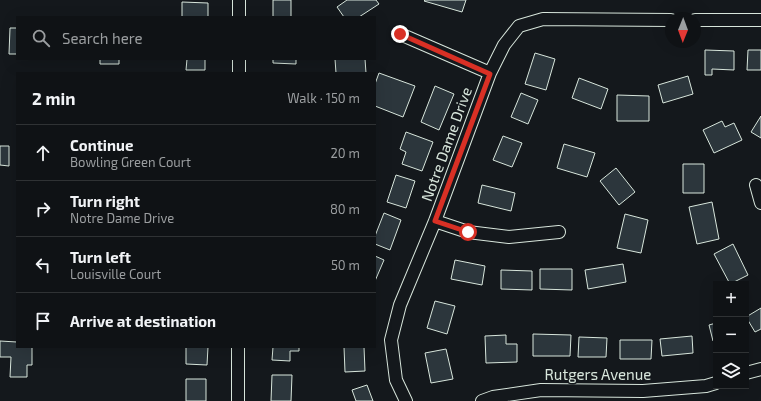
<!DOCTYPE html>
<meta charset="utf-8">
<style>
body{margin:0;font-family:"Exo 2",sans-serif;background:#181b1e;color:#f1f3f6}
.controls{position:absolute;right:12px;bottom:12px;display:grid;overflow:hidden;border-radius:0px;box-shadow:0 4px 16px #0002}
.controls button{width:36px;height:36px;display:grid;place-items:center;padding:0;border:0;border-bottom:1px solid #2f3234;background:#0f1215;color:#f1f3f6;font:20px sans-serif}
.compass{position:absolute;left:665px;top:12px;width:36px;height:36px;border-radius:50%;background:#0f1215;box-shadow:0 4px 16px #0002;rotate:181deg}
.stop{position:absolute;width:12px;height:12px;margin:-9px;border:3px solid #d93025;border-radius:50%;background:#fff}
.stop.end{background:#d93025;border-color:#fff;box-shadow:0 1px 4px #0008}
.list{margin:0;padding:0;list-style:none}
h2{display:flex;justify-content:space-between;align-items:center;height:52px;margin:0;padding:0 16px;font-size:17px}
h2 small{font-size:13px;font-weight:400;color:#9b9ea0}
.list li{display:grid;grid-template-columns:26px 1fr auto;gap:12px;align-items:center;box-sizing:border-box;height:56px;padding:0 16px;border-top:1px solid #2f3234}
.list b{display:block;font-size:15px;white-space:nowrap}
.list p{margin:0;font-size:13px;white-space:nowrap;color:#9b9ea0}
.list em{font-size:13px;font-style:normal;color:#9b9ea0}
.icon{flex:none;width:22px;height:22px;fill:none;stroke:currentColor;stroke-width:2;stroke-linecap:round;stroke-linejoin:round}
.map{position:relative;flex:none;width:761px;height:401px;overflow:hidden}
.search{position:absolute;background:#0f1215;box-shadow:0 4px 16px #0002;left:16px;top:16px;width:360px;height:44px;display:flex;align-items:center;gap:10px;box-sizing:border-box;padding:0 14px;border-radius:0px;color:#9b9ea0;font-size:15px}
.panel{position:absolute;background:#0f1215;box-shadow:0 4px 16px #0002;left:16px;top:72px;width:360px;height:276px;border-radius:0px}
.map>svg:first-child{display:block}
</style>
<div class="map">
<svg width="761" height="401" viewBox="0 0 761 401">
<rect width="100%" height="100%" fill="#14181c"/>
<path fill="#2c363c" stroke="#d8e6dc" d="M273,0H291V17H273Z
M347,0H376L379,4L359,17H344L337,7Z
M425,0H466L462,12L424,1Z
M182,2L208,3V17H182Z
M10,28H17V54H9Z
M705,50L734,51V70L712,69V75H705Z
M748,50H761V70H747Z
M535,53L555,59L546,90L525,84Z
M100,59H119V64H100Z
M187,59H205V70H186Z
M273,59H296V64L273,63Z
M335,59H365L366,73H336Z
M379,73L415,86L403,117L375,106V84Z
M688,76L693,94L663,103L658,85Z
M579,78L608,89L601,109L572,98Z
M435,86L454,94L439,130L421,122Z
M521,93L538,100L528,124L511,117Z
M617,95L649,96V121H617Z
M761,116V138L751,132Z
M722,121L725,127L734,123L742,140L714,153L703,130Z
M406,132L433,142L422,171L402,164L406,152L400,149Z
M503,136L522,143L512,167L493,160Z
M564,144L595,153L587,177L557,168Z
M0,146H9V166L0,165Z
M683,164H704V193H683Z
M616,168L635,192L619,205L600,181Z
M396,175L415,181L406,208L387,202Z
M482,185L515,193L511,211L478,203Z
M712,202L719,239L697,244L689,207Z
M384,213L401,220L390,250L375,244V236Z
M625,214L648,220L641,253L617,248Z
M733,244L748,275L730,284L714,254Z
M375,256L384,260L375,281Z
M455,260L485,266L482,285L451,279Z
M623,264L626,282L588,289L585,270Z
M540,269H572V290L540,289Z
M501,270L532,271V290L501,289Z
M435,301L455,306L447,334L427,328Z
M761,308V329L755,332L746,317Z
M716,323V340L713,341L709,325Z
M533,334L571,335L570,356H533Z
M506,335V344H517V362L486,363L485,336Z
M692,336L693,353L662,356L660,339Z
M579,337L607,338L606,357H578Z
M620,340H652L651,359H620Z
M0,341L17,342V347H32V365H27V377H10L11,357H0Z
M186,347H208L207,365L186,364Z
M273,347H299V351H290V361L272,360Z
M344,347H364L365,371L345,372Z
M446,349L453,379L431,383L425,353Z
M272,375H292L291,401H271Z
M186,379H206V401H186Z
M367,385L373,401H356L352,390Z"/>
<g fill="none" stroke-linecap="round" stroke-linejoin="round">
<defs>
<path id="street" d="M239,17V0
M695,20H761
M400,34L490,73
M239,73V59
M756,185L761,203
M435,221L468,232L509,237L559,232
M746,373L761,369
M238,401V347
M406,401L396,380L391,340L400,305L435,221L490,73L504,45L519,26L543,19L671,20
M482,401L493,397L541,390L643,391L706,386L716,383"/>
</defs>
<use href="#street" stroke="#d8e6dc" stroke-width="14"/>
<use href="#street" stroke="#14181c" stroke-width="12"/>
</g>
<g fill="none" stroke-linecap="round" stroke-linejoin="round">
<path stroke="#d93025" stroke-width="5" d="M400,34L490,74L435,221L468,232"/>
</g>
<g text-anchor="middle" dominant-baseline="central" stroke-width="3" stroke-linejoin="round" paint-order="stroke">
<g font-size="15" fill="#d8e6dc" stroke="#14181c">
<text transform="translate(446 144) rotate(-70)">Notre Dame Drive</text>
<text x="598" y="374">Rutgers Avenue</text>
</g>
</g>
</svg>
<div class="controls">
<button>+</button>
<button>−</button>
<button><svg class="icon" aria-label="layers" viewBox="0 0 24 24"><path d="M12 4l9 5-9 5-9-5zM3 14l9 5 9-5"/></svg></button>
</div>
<svg class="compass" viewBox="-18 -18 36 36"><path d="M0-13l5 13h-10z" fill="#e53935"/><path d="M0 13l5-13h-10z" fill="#9b9ea0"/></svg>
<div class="stop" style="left:468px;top:232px"></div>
<div class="stop end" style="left:400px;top:34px"></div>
<div class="search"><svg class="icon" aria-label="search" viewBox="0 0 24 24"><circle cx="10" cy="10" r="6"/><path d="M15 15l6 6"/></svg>Search here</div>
<section class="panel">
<h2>2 min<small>Walk · 150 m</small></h2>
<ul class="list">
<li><svg class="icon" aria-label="ahead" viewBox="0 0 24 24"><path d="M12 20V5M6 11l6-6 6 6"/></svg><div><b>Continue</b><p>Bowling Green Court</p></div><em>20 m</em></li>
<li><svg class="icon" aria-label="right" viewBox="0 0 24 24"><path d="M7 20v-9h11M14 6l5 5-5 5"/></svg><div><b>Turn right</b><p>Notre Dame Drive</p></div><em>80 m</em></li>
<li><svg class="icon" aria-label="left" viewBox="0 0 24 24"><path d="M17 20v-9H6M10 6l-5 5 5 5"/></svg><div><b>Turn left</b><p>Louisville Court</p></div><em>50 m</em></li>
<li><svg class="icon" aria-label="arrive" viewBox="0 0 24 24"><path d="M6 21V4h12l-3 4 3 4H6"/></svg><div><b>Arrive at destination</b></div></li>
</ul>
</section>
</div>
